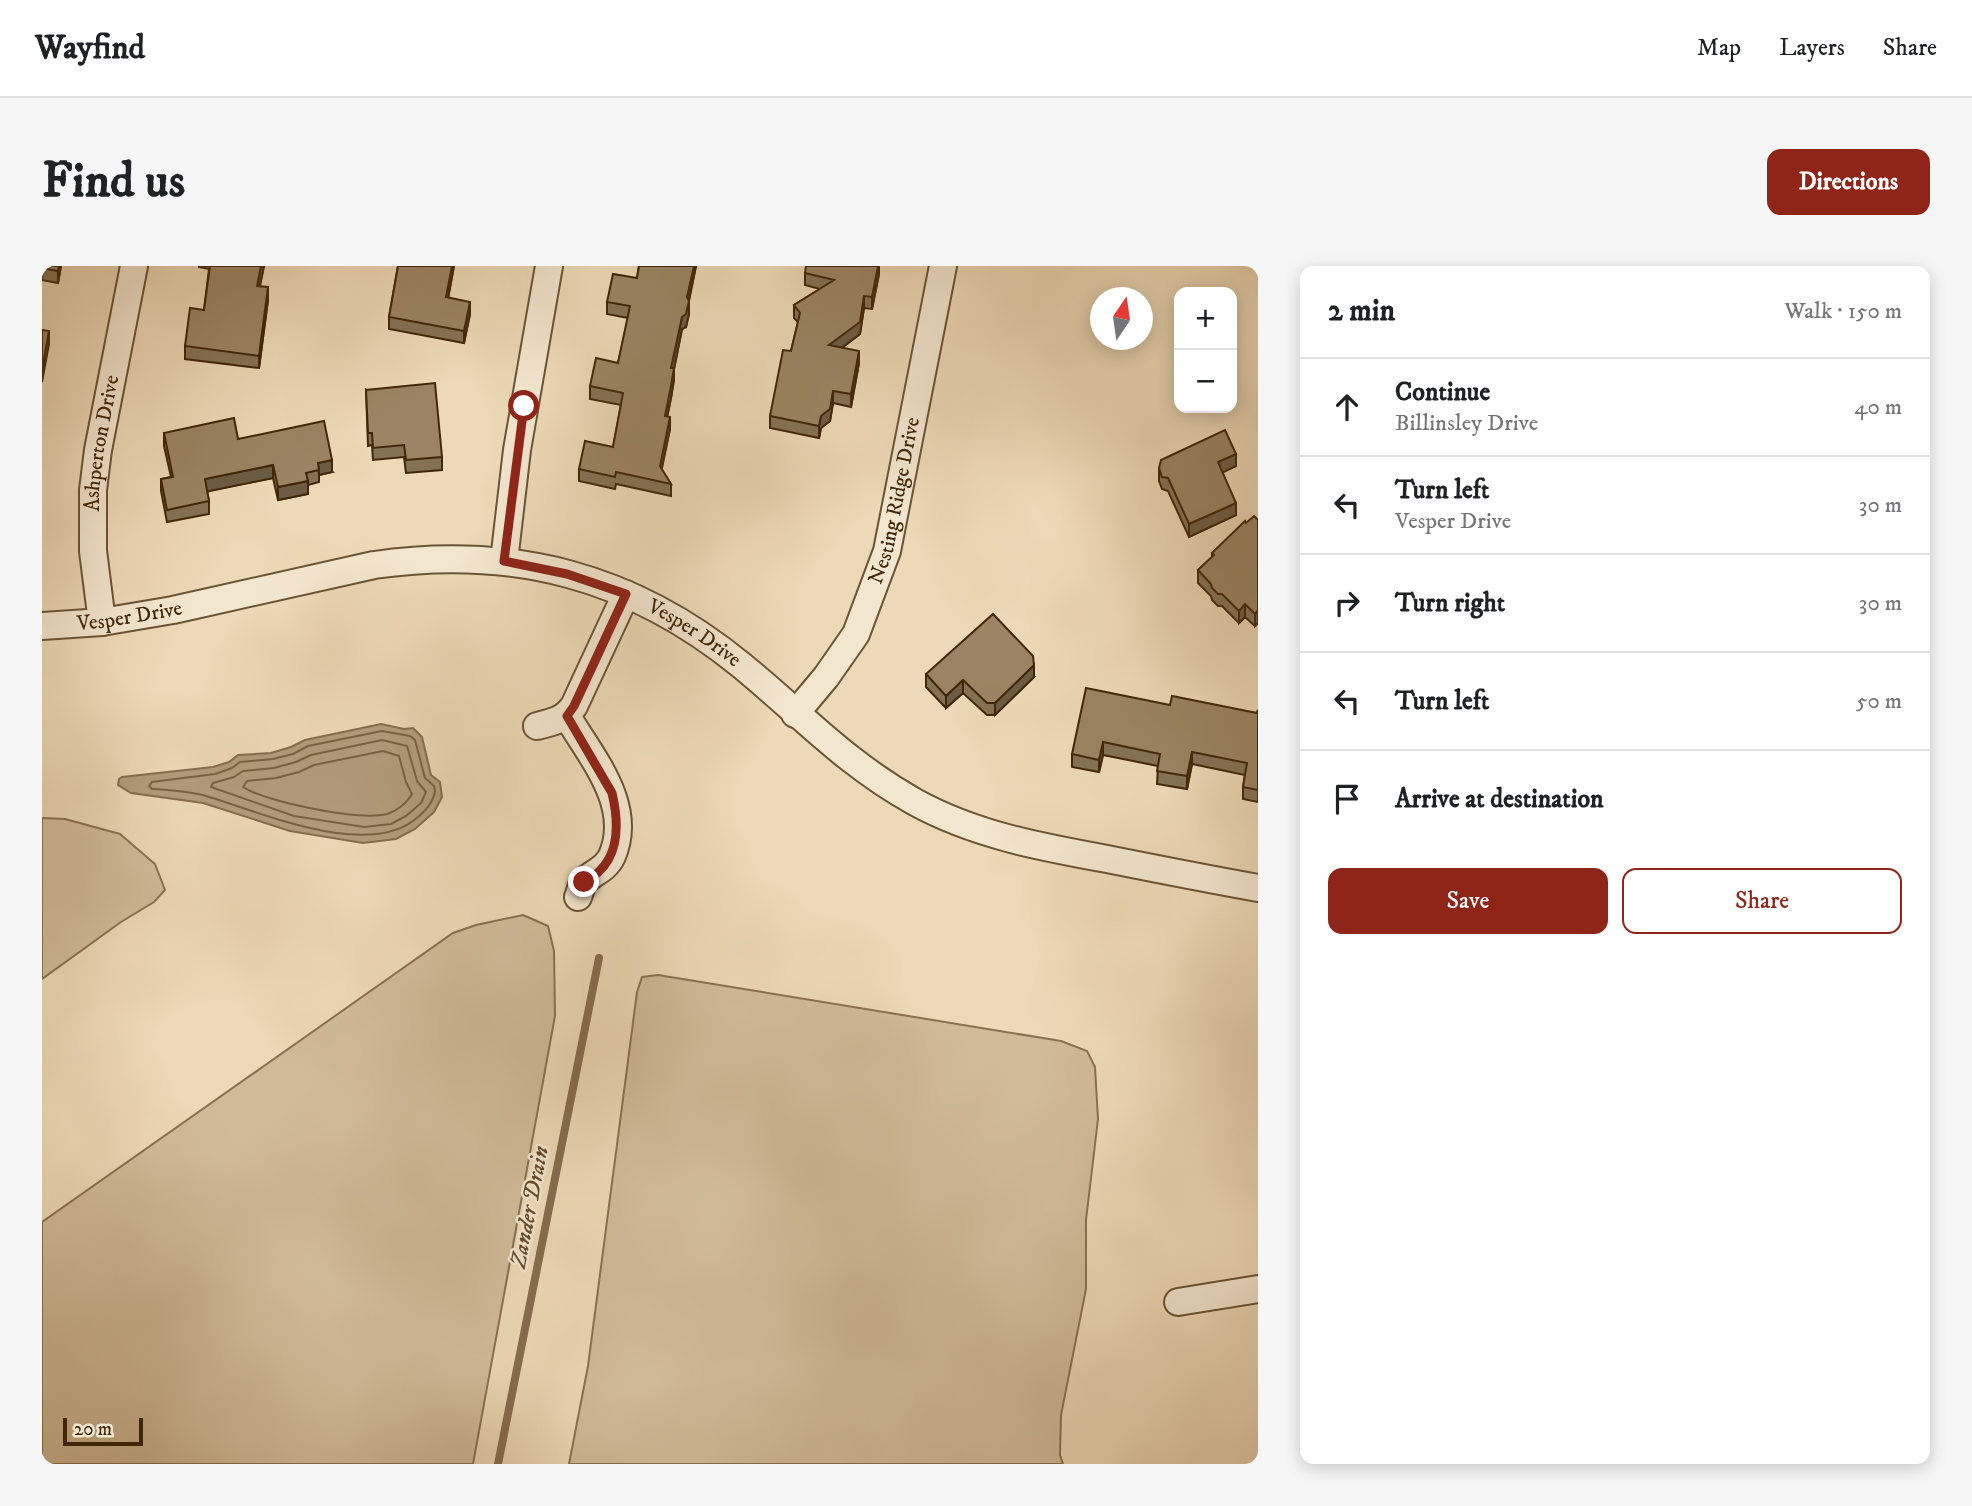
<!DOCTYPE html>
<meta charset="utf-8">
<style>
body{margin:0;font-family:"IM FELL DW Pica",serif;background:#f6f6f6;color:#202124}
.controls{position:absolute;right:21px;top:21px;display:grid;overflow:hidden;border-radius:14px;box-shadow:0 4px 18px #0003}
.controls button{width:63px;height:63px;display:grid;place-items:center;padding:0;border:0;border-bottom:2px solid #e0e0e0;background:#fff;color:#202124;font:35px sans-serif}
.compass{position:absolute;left:1048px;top:21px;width:63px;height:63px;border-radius:50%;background:#fff;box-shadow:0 4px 18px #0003;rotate:13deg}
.scale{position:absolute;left:21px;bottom:18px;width:80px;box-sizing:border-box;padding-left:7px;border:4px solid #402709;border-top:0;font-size:19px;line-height:24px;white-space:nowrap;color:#402709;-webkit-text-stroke:5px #f3e6d0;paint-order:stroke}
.stop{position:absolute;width:21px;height:21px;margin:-16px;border:5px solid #8f2418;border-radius:50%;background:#fff}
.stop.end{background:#8f2418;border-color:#fff;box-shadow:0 2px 7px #0008}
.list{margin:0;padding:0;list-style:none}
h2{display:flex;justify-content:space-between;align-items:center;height:91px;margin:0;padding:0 28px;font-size:30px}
h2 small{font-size:23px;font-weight:400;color:#757577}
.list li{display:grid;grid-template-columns:46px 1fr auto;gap:21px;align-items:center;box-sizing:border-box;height:98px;padding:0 28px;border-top:2px solid #e0e0e0}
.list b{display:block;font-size:26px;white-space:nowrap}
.list p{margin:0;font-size:23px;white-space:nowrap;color:#757577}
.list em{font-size:23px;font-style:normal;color:#757577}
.actions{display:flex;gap:14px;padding:21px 28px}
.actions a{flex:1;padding:16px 0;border:2px solid #8f2418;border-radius:14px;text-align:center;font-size:24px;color:#8f2418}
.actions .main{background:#8f2418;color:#fff}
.icon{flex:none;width:38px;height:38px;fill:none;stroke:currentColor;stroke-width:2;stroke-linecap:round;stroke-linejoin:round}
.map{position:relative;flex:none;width:1216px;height:1198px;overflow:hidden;border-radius:14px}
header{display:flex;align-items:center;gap:42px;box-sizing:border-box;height:98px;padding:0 35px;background:#fff;border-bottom:2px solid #e0e0e0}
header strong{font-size:33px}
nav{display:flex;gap:38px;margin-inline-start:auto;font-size:24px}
.intro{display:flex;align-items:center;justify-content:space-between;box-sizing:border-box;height:168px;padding:0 42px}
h1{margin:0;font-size:49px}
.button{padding:18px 32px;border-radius:14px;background:#8f2418;color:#fff;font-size:24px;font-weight:700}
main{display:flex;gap:42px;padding:0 42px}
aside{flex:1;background:#fff;border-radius:14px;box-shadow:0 4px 18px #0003}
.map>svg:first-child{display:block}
</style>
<header>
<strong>Wayfind</strong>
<nav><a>Map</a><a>Layers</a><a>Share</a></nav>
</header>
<div class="intro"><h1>Find us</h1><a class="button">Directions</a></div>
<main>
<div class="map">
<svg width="1216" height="1198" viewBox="0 0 1216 1198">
<rect width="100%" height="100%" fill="#edd9b7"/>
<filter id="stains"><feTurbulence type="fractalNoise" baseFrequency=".00286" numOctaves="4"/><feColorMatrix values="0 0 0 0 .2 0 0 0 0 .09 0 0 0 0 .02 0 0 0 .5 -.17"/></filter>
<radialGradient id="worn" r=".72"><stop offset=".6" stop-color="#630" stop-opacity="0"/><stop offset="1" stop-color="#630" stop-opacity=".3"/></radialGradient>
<path fill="#d0bb99" stroke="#887151" stroke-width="2" d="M0,552L23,553L78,568L113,598L123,624L112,636L79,656L0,713Z
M481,649L506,660L512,685L513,750L431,1198H0V956L411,667L434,659Z
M616,709L1019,775L1045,785L1053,801L1056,853L1044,954V1023L1019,1149L1018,1189L1021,1198H527L546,1100L595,726L600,711Z"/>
<path fill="#b29c7c" stroke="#846d4e" stroke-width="2" d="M339,458L362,463L371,462L380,471L389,509L398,516L400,531L392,546L373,563L354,573L321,577L248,565L161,537L89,527L76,519L77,513L80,511L171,501L187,496L196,489L229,487L249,481L263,474Z"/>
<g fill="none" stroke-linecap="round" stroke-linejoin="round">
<path stroke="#796242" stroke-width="2" d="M340,465L368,470L373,474L383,512L392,520L393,525C391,537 384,544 376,551C327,595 219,546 164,530C147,525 128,524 110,523L107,520L110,516L173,508L190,502L198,496L231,493L251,488L266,480Z
M340,474L365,480L375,515L384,526L379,537L364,550L349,558L322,561L252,550L169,521L171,517L192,511L201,505L232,502L254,496L269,489Z
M341,485L357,490L364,516L370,528C365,537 355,545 345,548C317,555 224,536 201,521L205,515L234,512L257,506L272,499Z"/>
<path stroke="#846d4e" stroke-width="8" d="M456,1198L557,692"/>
<defs>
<g id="minor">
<path d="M462,295L475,184L507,0"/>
<path id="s1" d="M60,356L51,285V224L56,184L92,0"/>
<path id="s2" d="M0,360L60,356L131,344L332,299C471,279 590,310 699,399C759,448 803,497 873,536C933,569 999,581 1065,593C1115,603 1166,613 1216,622"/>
<path id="s3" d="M753,448L784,411L814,368L845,285L901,0"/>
<path d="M525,450C549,491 592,539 570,590C563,605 550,606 542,616C539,619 538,627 536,631"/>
<path d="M495,460C511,456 522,454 532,440L584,328"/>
<path d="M1136,1036L1216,1023"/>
</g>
</defs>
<use href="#minor" stroke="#6b5434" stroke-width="30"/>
<use href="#minor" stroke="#f3e6d0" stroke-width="26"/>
</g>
<path fill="#847255" stroke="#402709" stroke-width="2" d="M0,0H19L16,17L0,14Z
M157,0H222L218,20L226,34L217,102L143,93V80L162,44L167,3L157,1Z
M356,0H412L406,32L428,48L422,77L347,63V51Z
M597,0H654L647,35V48L644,61L640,63L632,103V114L629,132L625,151L628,163L619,203L629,218V230L574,218L573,223L537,215V203L571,181L579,139L548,133V120L576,97L586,52L565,48V36L595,12Z
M837,0V8L830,43L822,42L818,68L800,82L817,97L809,141L791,137L788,155L779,162L777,172L728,162V150L749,85L756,56L752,52V39L778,23L763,19V7Z
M324,124L400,191V204L364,207L362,191L331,194L330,179L326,180Z
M122,167L196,173L290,206L277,209V216L266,219V228L236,234L231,212L165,225L167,235V248L125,256L119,225V213L129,211L122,180Z
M1194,200L1180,206L1194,249L1147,271L1126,225L1120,223L1117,215V202Z
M1216,254V357L1213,360L1203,351L1197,357L1180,340H1176L1170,334L1169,330L1156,317V304L1170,291V287L1204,257Z
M884,408L992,411L953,449H945L921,427L904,442L884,421Z
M1128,439L1215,447L1216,444V536L1201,533V521L1203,509L1150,498L1145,523L1115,518L1116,500L1061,489L1057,506L1030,501V488Z"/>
<path fill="#6c5c45" stroke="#402709" stroke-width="2" d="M17,0H19L16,17V5Z
M219,0H222L215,32V20Z
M410,0H412L404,44V31Z
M652,0H654L645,43V31Z
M836,0L837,8L830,43V31Z
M226,21V34L217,102V90Z
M822,30V42L818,68L787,91V79Z
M647,35V48L644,61L640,63L632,103V114L629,132L623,162V150L629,102L640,51Z
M428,36V48L422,77V65Z
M7,65V78L0,116V104Z
M817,85V97L809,141V128Z
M791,125V137L788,155L779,162L777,172V160L779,150Z
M628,151V163L618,212V200Z
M1194,188V200L1176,209V196Z
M290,194V206L277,209L276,197Z
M231,199V212L163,226V213Z
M266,215V228L236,234V221Z
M1194,237V249L1147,271V258Z
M1203,338V351L1197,357V345Z
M1216,344V357L1213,360V348Z
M992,399V411L953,449V437Z
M921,414V427L904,442V430Z
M1061,476V489L1057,506V494Z
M1150,486V498L1145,523V510Z"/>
<path fill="#9a8463" stroke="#402709" stroke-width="2" d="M0,0H17L16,5L0,2Z
M168,0H219L215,20L226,21L217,90L143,80L148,42L162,44Z
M356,0H410L404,31L428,36L422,65L347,51Z
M597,0H652L645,31L647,35L644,48L640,51L629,102H632L629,120L623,150L628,151L618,200L629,218L574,206L573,211L537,203L543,175L571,181L581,127L548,120L554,92L576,97L588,40L565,36L571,8L595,12Z
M764,0H836L830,31L822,30L818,56L787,79L817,85L809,128L791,125L788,143L779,150L777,160L728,150L741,84L749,85L758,47L752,39L792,14L763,7Z
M0,64L7,65L0,104Z
M393,117L400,191L364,194L362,179L331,182L330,167H326L324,124Z
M192,152L196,173L282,155L290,194L276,197L277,204L264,207L266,215L236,221L231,199L163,213L167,235L125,244L119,213L131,211L122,167Z
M1183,164L1194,188L1176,196L1194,237L1147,258L1126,212L1120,211L1117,202L1119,194Z
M1212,250L1216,254V344L1213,348L1203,338L1197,345L1180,328H1176L1170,322L1169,318L1156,304L1172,289L1170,287L1203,255L1204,257Z
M951,348L991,390L992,399L953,437H945L921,414L904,430L884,408Z
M1044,422L1128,439L1130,430L1215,447L1216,444V524L1201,521L1205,497L1150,486L1145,510L1115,505L1118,488L1061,476L1057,494L1030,488Z"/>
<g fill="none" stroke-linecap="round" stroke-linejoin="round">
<path stroke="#8f2418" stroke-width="9" d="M482,140L462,295L525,308L584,328L532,440L525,450L570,527C578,561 578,598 542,616"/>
</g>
<g text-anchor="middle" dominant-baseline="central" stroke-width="5" stroke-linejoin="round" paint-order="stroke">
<g font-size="21" fill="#402709" stroke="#f3e6d0">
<text stroke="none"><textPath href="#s1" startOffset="180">Ashperton Drive</textPath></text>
<text stroke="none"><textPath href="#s3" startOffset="240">Nesting Ridge Drive</textPath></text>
<text stroke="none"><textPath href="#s2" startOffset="88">Vesper Drive</textPath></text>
<text stroke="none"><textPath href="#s2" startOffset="674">Vesper Drive</textPath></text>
</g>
<g font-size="23" font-style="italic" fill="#624a2c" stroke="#f3e6d0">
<text transform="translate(488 941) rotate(-79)">Zander Drain</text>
</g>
</g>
<rect width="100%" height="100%" filter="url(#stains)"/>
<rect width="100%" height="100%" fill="url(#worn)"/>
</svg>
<div class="controls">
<button>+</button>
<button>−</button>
</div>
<svg class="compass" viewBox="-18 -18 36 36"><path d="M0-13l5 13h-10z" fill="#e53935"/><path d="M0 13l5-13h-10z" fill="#757577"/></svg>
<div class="scale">20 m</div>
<div class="stop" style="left:482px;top:140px"></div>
<div class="stop end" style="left:542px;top:616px"></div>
</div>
<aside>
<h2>2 min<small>Walk · 150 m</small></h2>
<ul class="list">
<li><svg class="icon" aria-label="ahead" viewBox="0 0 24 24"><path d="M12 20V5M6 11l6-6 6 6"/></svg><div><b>Continue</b><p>Billinsley Drive</p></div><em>40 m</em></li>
<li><svg class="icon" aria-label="left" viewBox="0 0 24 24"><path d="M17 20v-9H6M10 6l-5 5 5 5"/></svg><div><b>Turn left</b><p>Vesper Drive</p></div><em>30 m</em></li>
<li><svg class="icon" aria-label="right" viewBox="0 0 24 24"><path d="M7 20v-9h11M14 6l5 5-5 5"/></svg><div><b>Turn right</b></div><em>30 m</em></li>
<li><svg class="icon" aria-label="left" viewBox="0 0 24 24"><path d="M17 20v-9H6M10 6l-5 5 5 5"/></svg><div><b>Turn left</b></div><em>50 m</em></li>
<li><svg class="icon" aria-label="arrive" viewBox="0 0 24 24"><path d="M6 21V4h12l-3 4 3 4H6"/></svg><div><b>Arrive at destination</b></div></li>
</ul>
<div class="actions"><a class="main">Save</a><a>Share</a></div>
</aside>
</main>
